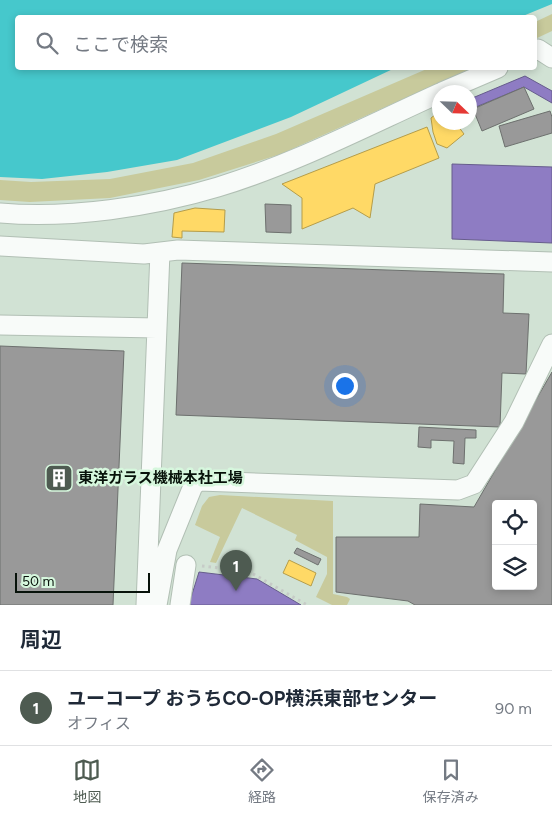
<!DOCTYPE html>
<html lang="ja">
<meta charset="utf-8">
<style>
body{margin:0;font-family:Figtree,"Noto Sans JP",sans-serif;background:#f2f2f3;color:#1f2937}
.controls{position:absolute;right:15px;bottom:15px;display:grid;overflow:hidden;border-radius:5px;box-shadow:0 2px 8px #0003}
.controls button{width:45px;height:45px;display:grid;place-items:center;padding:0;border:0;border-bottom:1px solid #e0e1e3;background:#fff;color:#1f2937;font:25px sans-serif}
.compass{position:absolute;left:432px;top:85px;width:45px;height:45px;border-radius:50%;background:#fff;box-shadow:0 2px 8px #0003;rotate:113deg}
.scale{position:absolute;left:15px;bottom:12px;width:135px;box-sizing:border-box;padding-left:5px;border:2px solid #07120a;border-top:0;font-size:14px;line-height:18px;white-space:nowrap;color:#07120a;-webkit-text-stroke:4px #d6f7dd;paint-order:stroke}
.you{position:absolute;left:344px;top:385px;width:18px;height:18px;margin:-12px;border:4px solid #fff;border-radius:50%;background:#1a73e8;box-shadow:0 0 0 8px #1a73e833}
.badge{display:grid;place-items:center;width:32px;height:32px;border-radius:50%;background:#4e5b51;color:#fff;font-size:16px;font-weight:700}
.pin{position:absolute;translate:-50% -41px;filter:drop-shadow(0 1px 2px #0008)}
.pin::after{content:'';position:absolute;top:26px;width:18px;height:15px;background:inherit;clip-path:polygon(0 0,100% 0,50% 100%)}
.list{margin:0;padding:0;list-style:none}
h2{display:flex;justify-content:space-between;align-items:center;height:65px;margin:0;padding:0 20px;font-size:21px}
h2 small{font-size:16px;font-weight:400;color:#747a83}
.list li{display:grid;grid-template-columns:32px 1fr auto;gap:15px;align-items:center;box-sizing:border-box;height:75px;padding:0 20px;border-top:1px solid #e0e1e3}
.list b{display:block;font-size:19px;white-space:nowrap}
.list p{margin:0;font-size:16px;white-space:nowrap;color:#747a83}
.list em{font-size:16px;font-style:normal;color:#747a83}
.icon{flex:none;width:28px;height:28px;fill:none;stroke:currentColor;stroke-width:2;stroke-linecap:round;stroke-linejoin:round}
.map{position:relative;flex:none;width:552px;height:605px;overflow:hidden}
.search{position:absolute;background:#fff;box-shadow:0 2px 8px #0003;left:15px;right:15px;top:15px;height:55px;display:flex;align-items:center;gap:12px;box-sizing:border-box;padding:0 18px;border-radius:5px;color:#747a83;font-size:19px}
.sheet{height:140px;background:#fff}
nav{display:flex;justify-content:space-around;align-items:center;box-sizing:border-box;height:70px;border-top:1px solid #e0e1e3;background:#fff;font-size:14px;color:#747a83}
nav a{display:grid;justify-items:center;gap:2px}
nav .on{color:#4e5b51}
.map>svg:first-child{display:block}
</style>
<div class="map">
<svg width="552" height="605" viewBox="0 0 552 605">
<rect width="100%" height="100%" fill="#d1e2d4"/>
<path fill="#c8ca9c" d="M552,14V31L535,39V22Z
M429,68H472L281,154L199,180L110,198L30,202L0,200V180L31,182L110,179L193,163L276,134Z
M220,495L333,501V594L347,597L350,599L347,605H332L316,597L327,574V557L295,540L297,535L242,508L216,563L210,562L220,537L195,525L202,506L209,497Z"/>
<path fill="#46c8cc" d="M0,0H552V4L518,18H18V68H395L291,117L177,160L107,172L42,179L0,177Z"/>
<path fill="#ffd966" stroke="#b59d4a" d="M440,111V122H455L464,134L447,148L437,144L433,132L431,118Z
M427,127L439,158L375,184L370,218L353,208L302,229V198L282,184Z
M195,208L225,210L224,232L182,231V238L172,237L174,213Z
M289,560L316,573L311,586L283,573Z"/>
<path fill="#8e7cc3" stroke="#665c8c" d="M525,76L552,91V103L524,87L471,109L470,99Z
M452,164L552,167V243L452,239Z
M199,572L257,579L301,605H185L189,604Z"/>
<path fill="#999" stroke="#6d706e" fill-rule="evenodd" d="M524,87L534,109L482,131L473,109Z
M550,111L552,117V133L505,147L499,126Z
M265,204L291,205V233L266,232Z
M182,263L504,274L503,313L529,314L526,374L502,373L500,427L176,415Z
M0,346L124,351L113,605H0Z
M552,372V605H415L408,601L336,592V537H419L420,504L474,507ZM496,504H533V586H496Z
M419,427L476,430V438H465L464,464L453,463L454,441L431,440V448L418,447Z
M297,548L321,559L318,565L294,553Z"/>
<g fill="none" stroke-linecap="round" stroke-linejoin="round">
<defs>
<path id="minor" d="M534,51L538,49L552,58
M442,92L498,68
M0,213C69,219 152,207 218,187C294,164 367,126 440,93
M0,246L144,254L178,250L552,262
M0,325L157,328
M146,605L160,252
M157,605L167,550L193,486L199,481L458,490L474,484L514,422L552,344
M180,605L186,565"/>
</defs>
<use href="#minor" stroke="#b1bfb4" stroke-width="21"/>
<path stroke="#c6cbc7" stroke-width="3" stroke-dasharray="2.5 4" stroke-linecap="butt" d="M202,566L248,571L307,605"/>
<use href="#minor" stroke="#f8fbf9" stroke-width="19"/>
</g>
<defs>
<symbol id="building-square" viewBox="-11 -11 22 22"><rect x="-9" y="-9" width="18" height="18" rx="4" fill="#4e5b51" stroke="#d6f7dd"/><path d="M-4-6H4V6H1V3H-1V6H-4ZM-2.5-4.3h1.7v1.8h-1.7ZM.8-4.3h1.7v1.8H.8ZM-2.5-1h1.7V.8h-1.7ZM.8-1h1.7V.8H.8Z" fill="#fff"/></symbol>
</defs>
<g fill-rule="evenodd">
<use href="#building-square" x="43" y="462" width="32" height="32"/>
</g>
<g text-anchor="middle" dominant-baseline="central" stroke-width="5" stroke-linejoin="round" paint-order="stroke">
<g font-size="15" font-weight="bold" fill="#07120a" stroke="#d6f7dd" text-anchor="start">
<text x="78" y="478">東洋ガラス機械本社工場</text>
</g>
</g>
</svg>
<div class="controls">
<button><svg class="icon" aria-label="locate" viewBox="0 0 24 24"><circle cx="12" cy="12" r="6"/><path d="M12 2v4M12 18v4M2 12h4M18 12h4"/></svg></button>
<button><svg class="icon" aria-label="layers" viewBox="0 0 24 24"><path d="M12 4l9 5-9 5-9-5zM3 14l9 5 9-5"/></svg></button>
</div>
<svg class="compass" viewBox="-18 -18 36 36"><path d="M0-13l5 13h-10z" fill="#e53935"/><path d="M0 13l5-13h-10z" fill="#747a83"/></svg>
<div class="scale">50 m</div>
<div class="you"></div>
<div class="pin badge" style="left:236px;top:591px">1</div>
<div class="search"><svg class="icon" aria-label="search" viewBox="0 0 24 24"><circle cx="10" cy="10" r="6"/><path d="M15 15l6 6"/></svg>ここで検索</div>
</div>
<section class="sheet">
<h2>周辺<small></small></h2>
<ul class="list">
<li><span class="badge">1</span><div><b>ユーコープ おうちCO-OP横浜東部センター</b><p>オフィス</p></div><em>90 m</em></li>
</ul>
</section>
<nav>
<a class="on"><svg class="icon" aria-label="map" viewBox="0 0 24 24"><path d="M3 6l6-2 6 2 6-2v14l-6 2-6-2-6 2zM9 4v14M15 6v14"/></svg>地図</a>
<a><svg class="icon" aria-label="directions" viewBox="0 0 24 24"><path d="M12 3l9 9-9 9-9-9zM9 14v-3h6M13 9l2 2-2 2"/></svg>経路</a>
<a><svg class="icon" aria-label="saved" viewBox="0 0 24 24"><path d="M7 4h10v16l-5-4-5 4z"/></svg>保存済み</a>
</nav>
